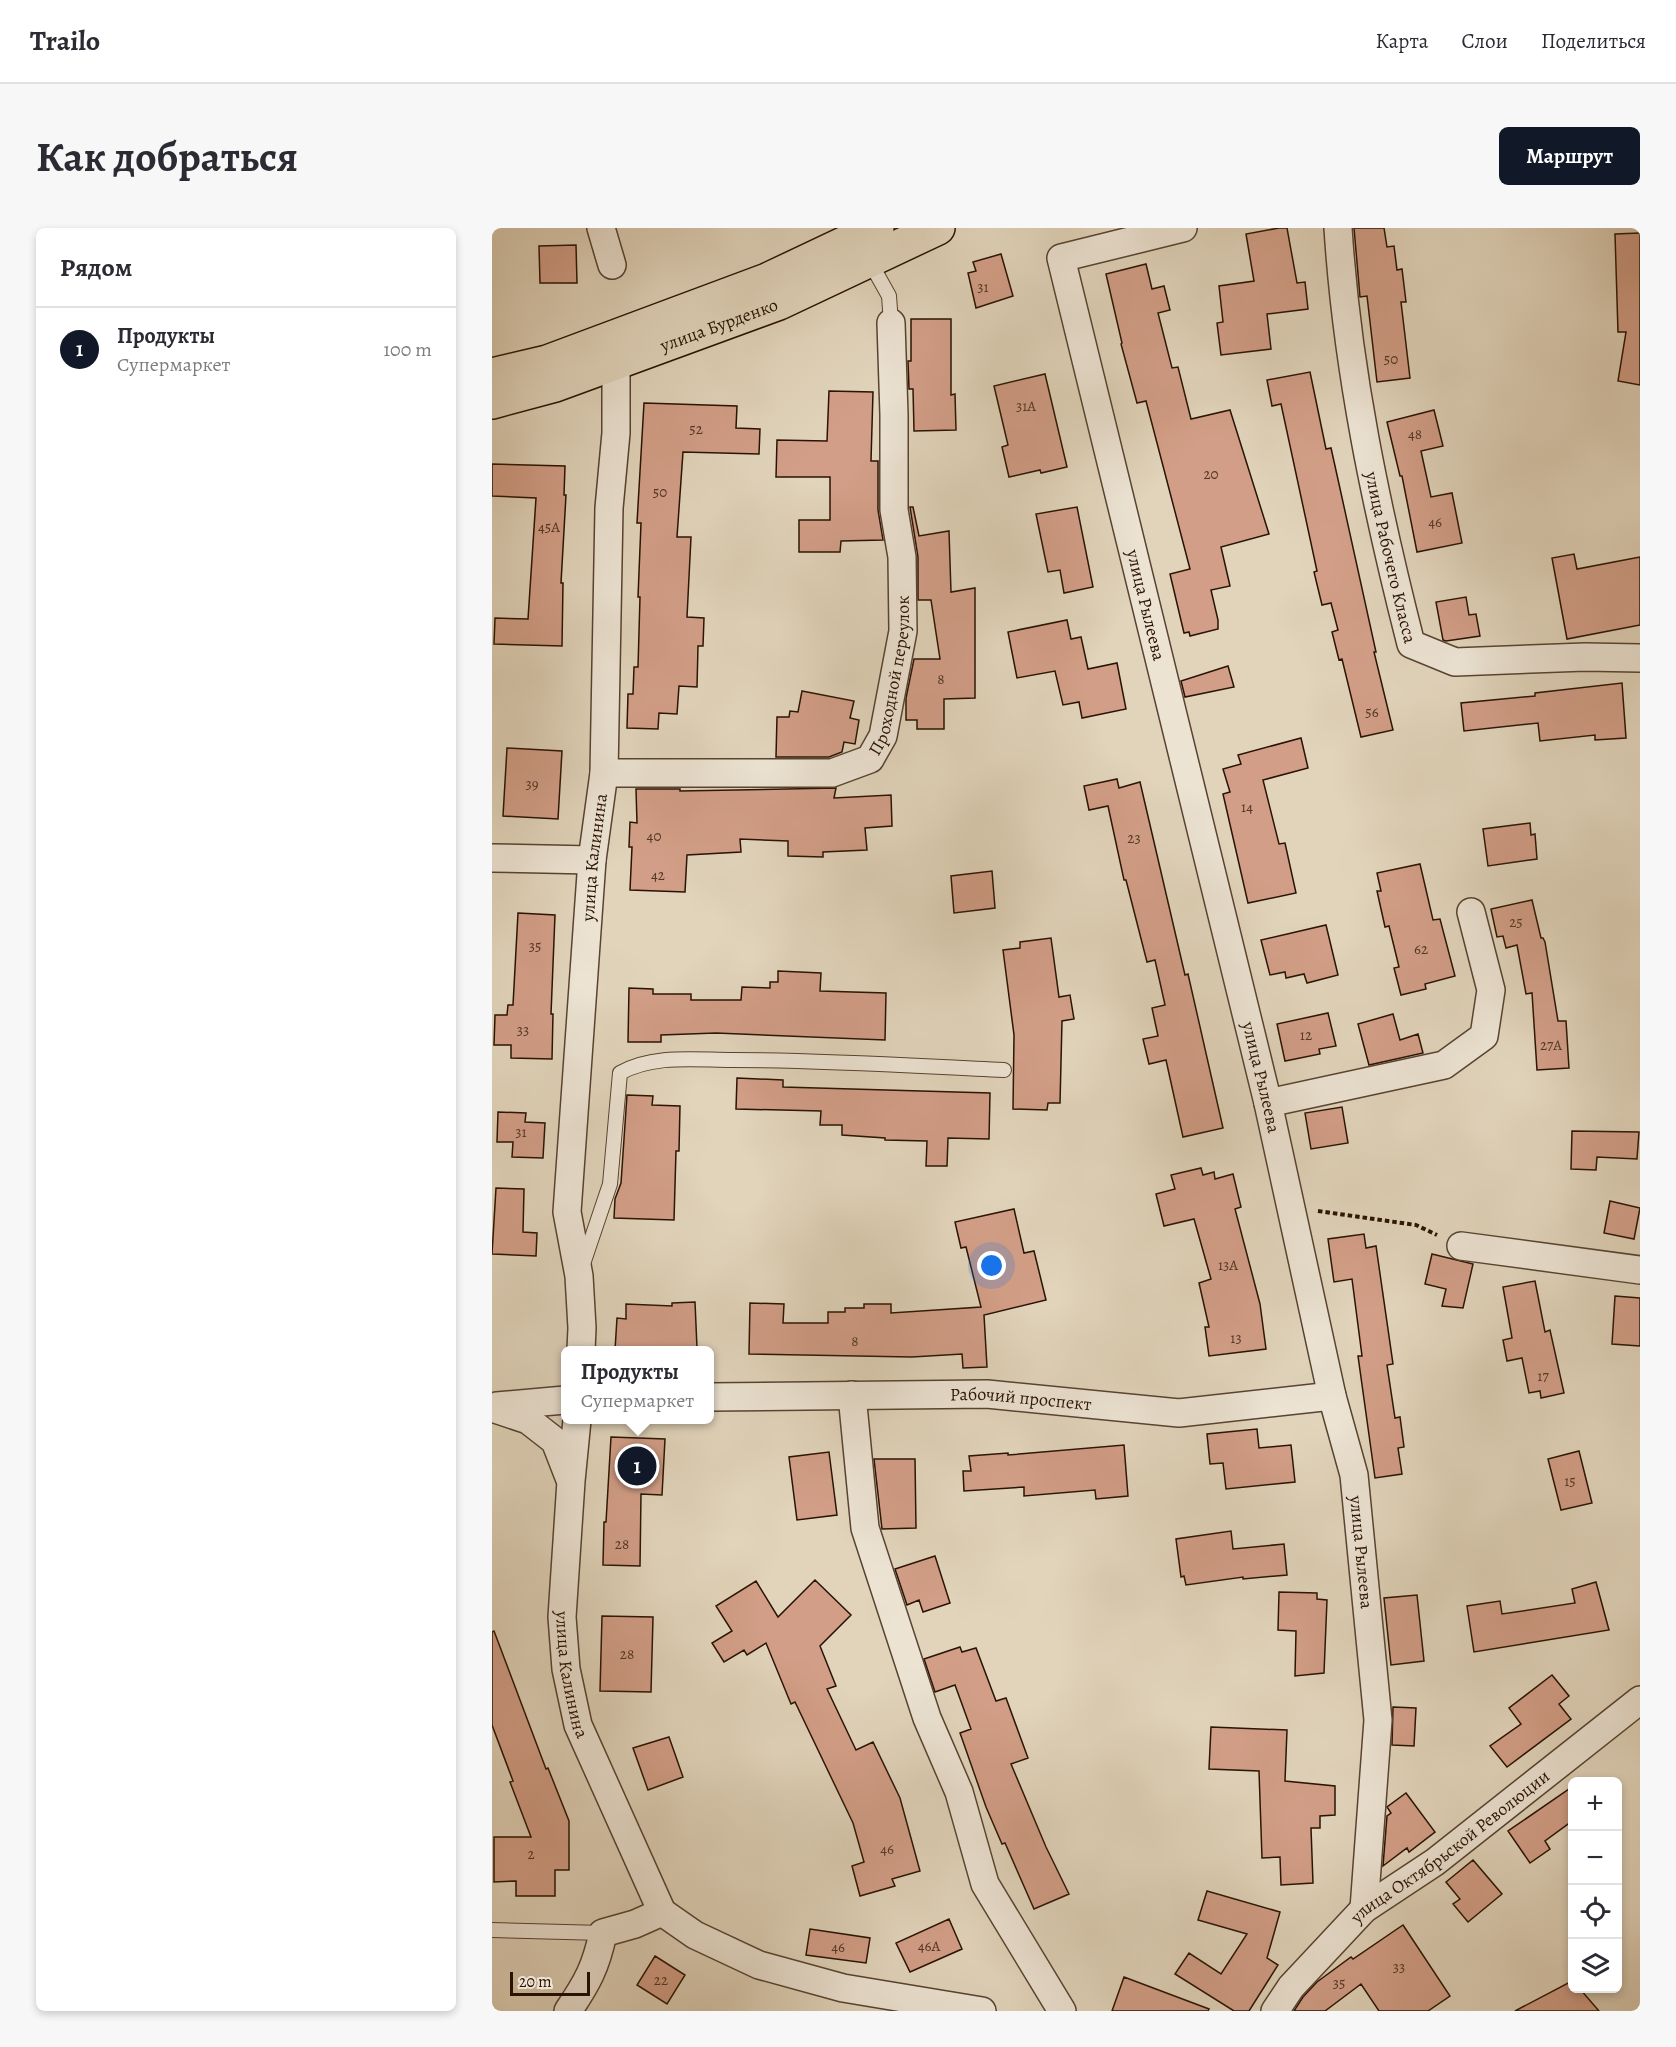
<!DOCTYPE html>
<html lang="ru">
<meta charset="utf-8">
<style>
body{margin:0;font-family:Alegreya,serif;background:#f7f7f7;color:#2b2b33}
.controls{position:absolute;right:18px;bottom:18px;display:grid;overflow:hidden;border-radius:9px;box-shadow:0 3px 9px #0003}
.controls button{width:54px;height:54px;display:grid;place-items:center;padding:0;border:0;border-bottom:2px solid #e1e1e2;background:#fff;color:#2b2b33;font:30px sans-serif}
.scale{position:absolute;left:18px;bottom:15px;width:80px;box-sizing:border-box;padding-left:6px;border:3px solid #291303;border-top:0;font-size:16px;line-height:21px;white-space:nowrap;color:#291303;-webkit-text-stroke:4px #ece3d3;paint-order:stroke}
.you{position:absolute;left:500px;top:1038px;width:21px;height:21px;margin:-15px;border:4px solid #fff;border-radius:50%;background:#1a73e8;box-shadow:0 0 0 9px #1a73e833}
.badge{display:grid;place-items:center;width:39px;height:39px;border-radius:50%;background:#111827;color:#fff;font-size:20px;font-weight:700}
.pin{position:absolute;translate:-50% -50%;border:3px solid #fff;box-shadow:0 2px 6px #0006}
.popup{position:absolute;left:69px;top:1118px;width:153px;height:78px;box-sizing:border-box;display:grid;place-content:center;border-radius:9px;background:#fff;filter:drop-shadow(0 2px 4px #0005);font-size:20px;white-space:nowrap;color:#7c7c81}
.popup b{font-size:22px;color:#2b2b33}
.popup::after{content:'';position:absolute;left:50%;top:100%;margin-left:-12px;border:12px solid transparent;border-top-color:#fff}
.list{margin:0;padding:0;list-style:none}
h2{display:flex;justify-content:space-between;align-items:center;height:78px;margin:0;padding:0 24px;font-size:26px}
h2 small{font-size:20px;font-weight:400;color:#7c7c81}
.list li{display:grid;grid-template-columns:39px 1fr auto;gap:18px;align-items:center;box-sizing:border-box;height:84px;padding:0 24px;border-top:2px solid #e1e1e2}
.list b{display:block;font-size:22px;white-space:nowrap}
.list p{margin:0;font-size:20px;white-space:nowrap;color:#7c7c81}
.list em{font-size:20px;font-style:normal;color:#7c7c81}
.icon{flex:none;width:33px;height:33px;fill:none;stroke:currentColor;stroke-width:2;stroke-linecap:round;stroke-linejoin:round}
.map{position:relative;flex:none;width:1148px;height:1783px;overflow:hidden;border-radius:9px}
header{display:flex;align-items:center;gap:36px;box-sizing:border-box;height:84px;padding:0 30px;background:#fff;border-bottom:2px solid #e1e1e2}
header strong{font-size:28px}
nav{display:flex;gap:33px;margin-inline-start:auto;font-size:21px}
.intro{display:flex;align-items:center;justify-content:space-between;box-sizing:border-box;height:144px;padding:0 36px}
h1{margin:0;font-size:42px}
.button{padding:15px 27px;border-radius:9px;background:#111827;color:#fff;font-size:21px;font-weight:700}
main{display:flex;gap:36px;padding:0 36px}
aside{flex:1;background:#fff;border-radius:9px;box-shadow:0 3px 9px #0003}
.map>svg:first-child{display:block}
</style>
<header>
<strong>Trailo</strong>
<nav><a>Карта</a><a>Слои</a><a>Поделиться</a></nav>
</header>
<div class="intro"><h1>Как добраться</h1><a class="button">Маршрут</a></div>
<main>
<aside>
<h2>Рядом<small></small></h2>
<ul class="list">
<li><span class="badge">1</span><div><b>Продукты</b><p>Супермаркет</p></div><em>100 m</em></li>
</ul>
</aside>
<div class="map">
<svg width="1148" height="1783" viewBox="0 0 1148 1783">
<rect width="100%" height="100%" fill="#e1d4bb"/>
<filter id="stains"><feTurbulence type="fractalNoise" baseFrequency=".00333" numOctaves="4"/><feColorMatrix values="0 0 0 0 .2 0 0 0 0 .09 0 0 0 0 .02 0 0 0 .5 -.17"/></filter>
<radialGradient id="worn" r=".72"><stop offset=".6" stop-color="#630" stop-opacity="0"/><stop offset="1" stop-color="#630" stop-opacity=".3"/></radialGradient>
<path fill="#d29e87" stroke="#291303" stroke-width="1.5" d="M787,0H795L805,55L813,54L816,81L775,86L779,121L729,127L725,95L731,94L727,58L762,53L754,6Z
M862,0H892L895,19L902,18L905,42L910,41L914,74H909L918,150L885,154L875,68L868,69Z
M1148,5V157L1126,153L1134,104H1126L1123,6Z
M84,17L85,55H48L47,18Z
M509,26L521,68L484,80L476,45L484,43L481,34Z
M654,36L660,61L672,58L678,82L666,85L680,140L686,139L699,191L738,182L777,306L729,319L738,358L719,362L726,392V401L698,408L697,404L692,405L678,346L698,341L654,173L645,175L629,116L630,115L614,46Z
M419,91H459V167L463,166L464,202L422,203L421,161H417L416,133H419Z
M818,144L834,221L839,220L847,256L884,424H882L901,502L869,509L850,431L847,432L840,404L846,402L839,375L830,377L822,344L825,343L789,176L780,178L775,152Z
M553,146L575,239L549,245L548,242L517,249L510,219L516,217L502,158Z
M337,163L381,164L379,233H386V282L391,312L349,313L348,324H307V292H338V249H284L285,212L335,213Z
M152,175L245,178L244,200L268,201L267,226L191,224L185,309H199L195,389L212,390L211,418H206L205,459L187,458L185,486L167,485L166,501L135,500L136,466H141L142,439H146L148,369H146L149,295H145Z
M942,182L951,218L929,223L939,269L960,265L970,315L925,324L910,248H908L895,194Z
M0,236L73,238L72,267H74L69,355H71L70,418L2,416L3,390L36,391L44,270L0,268Z
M418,279H421L427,308L457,303L459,364L483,360V470L452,471V501H425V492H414V470L422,431H448L439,372H426V329Z
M585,279L601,359L572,365L568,342L556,344L544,286Z
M1082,326L1085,341L1148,329V397L1075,411L1060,330Z
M974,369L977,387L984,386L988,408L954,413L951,412L944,374Z
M575,392L579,411L589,409L596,441L625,435L634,481L590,490L587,474L571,477L563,443L525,450L516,404Z
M736,438L742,459L693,469L689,453Z
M1130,455L1134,510L1103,512V507L1048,513L1046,495L972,503L969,475L1043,468V465Z
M310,463L362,473L358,490L367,492L363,516L352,514L350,524L337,529H284L285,489H297L298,483L306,484Z
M809,510L816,540L771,552L787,616L793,615L804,665L756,675L731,566L738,564L731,541L749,536L746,527Z
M15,520L70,523L66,591L11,588Z
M625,551L627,560L648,554L693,747L696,746L731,900L691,909L674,832L657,836L651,811L666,808L660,780L673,777L663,732L655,734L634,652H632L616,578L597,582L592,558Z
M344,560L342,570L399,567L400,598L373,600L375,622L331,624V629L296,628V613L248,611L249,624L195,627L193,664L138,662L140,619H137L138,594L145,595L144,561H188V563Z
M1038,595L1039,607L1043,606L1045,631L996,638L991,601Z
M928,636L941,692L948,691L963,748L933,756L934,761L909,767L902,740L907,739L897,698L893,699L885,663H889L885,645Z
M500,643L503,680L462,685L459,648Z
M1040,672L1049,710H1051L1053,714L1066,793H1074L1077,840L1045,842L1040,765L1034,766L1025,717L1014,720L1011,708L1005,709L999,681Z
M26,685L63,687L59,786H61L60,831L19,830V817H2L3,787H15L16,777H21Z
M834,697L846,747L815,755L812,746L794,750L793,744L778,747L769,712Z
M559,710L567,769L578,767L582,791L570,793L568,875H556L555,882L521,881L522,807L511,722L528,720V714Z
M286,743L329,745L328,763L394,765L393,812L224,805L169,807V814H136L137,760L161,761V766H199V772H249L250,759L278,760V754H286Z
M836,785L844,818L827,821L828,826L793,833L785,796Z
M901,786L908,812L926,806L931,825L877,837L866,796Z
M245,850L291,852V859L498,865L497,911L456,910L455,938H434L435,913L393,912V910L350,907V897H328L329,883L244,881Z
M135,867L161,868L160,877L188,878L187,923H184L182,992L122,990L123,971L129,955Z
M850,879L856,915L819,921L813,885Z
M6,884L34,885L33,894L53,895L51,930L20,929L21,914H5Z
M1080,903L1147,904L1145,931L1105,929L1104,942L1079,941Z
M709,940L711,947L722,944L723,951L741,946L749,979L743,981L768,1076L774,1121L717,1128L713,1099H717L707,1055L719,1051L702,991L672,998L664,966L683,961L679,947Z
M4,960L32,961L31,1004L45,1005L44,1028L0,1026Z
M1118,973L1148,980L1142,1011L1112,1005Z
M522,981L532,1025L542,1023L554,1072L492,1087L495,1139L471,1140L470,1126L420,1129L257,1126L258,1075L292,1076L291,1095H336V1084H353V1080H372V1076H399V1085L489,1079L474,1019L469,1020L463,994Z
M872,1006L874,1020L884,1018L901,1136L895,1137L903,1190L908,1189L912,1219L906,1220L910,1246L883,1250L866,1128H870L860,1051L842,1054L836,1011Z
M940,1026L981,1036L971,1080L950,1078L954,1061L933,1056Z
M1043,1053L1053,1104L1058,1102L1072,1165L1049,1170L1048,1163L1037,1165L1030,1130L1015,1133L1011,1112L1020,1110L1011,1059Z
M1123,1068L1148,1070V1118L1120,1116Z
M203,1074L205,1120L159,1122H123L125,1090L134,1091V1076L180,1078V1075Z
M765,1201L767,1220L799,1217L803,1254L734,1261L731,1235L718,1236L715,1206Z
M119,1209L173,1211L170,1267L149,1266L148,1338L111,1337L112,1294H114Z
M632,1217L636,1268L604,1271L603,1262L532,1268V1259L472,1263L471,1243H479L477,1228L516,1225V1227Z
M1087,1223L1100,1275L1069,1282L1056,1231Z
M337,1224L345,1287L305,1292L297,1229Z
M382,1231H423L424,1300L390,1301Z
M739,1303L741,1321L792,1316L795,1347L751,1351V1349L694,1357L692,1348L689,1349L684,1311Z
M443,1328L458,1375L431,1384L427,1372L415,1377L403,1341Z
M323,1352L359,1387L328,1418L344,1458L335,1461L364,1522L381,1514L408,1570L428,1643L400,1651L403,1658L368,1668L360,1638L372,1634L361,1595L303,1474L299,1476L274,1415L255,1427L252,1422L232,1434L220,1415L240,1403L224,1378L264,1353L286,1389Z
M1104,1354L1117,1402L982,1424L975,1378L1008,1373L1010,1386L1083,1375L1080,1361Z
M787,1364L825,1365V1371L835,1372L832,1445L803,1448L804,1403L786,1402Z
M925,1367L932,1433L899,1437L892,1370Z
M110,1388L161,1389L159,1464L108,1463Z
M2,1403L54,1541L56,1540L77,1593V1642H63V1668H24V1653L2,1654V1609H39L18,1554L21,1553L0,1497V1404Z
M468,1419L470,1424L484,1420L504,1473L514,1470L536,1530L519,1536L554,1619L577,1666L542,1681L513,1615L510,1616L494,1579L468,1505L479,1501L463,1457L443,1464L432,1431Z
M1060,1447L1077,1468L1067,1476L1079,1491L1015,1539L998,1518L1029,1496L1017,1480Z
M901,1479L924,1480L922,1518L900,1517Z
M719,1499L795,1502L793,1553L843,1558V1587L828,1588V1600H819L821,1655L789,1657L788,1629L770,1630L767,1543L717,1541Z
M177,1509L191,1549L156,1562L141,1520Z
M1080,1559V1593L1053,1613L1058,1621L1038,1635L1016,1603Z
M914,1565L943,1604L917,1624L915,1620L891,1638L895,1588L899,1585L895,1579Z
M981,1632L1010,1666L976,1694L961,1676L968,1671L954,1654Z
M715,1663L788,1684L775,1730L786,1737L757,1783H742L683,1746L697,1725L729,1746L755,1706L706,1692Z
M457,1691L470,1721L418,1744L404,1715Z
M911,1697L958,1768L936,1783H887L869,1756L833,1783H802L811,1769L825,1754L859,1729L861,1731Z
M318,1701L378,1710L374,1735L314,1727Z
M163,1728L193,1747L175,1776L145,1757Z
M632,1749L717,1781L716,1783H620Z
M1080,1753V1761H1088L1107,1783H1023Z"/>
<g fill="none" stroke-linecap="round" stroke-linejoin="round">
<defs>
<path id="lane" d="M378,34L397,68L399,95
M90,1039L118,956L128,845C161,826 204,832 241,832C331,832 422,838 512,842
M0,1702L111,1705"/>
<g id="street">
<path d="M109,0L120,37"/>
<path id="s1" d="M691,0L569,30L776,875L840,1168L862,1247L886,1492L872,1681"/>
<path id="s2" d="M846,0C855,141 884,279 919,416L963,434L1093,429L1148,430"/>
<path id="s3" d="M112,545H340L378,531L391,508L411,403L410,329L402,282V187L399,95"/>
<path d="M0,630L100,632"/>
<path d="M776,875L952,837L992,808L999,762L979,684"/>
<path d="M969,1018L1148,1042"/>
<path id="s4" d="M89,1122L90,1100L87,1048L75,984L100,632L112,545L117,280L124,205V135"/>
<path d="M360,1167L373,1300L435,1490L467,1564L493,1656L570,1783"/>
<path id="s5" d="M217,1169L495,1166L687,1185L840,1168"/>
<path d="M5,1178L73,1172"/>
<path d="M0,1180L36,1192L63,1213L77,1249"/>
<path id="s6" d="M85,1192L79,1253L70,1389L74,1441L86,1497L170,1684"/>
<path d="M76,1783C95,1755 104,1739 111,1705L143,1696L170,1684L203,1707L267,1737L351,1760L490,1783"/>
<path id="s7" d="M783,1783L799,1759L872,1681L943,1634L1148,1472"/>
</g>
<g id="primary">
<path d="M0,147L55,134L275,52L385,0"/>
<path id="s8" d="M0,174L63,157L287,75L446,0"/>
</g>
</defs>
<use href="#lane" stroke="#574331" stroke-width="16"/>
<use href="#street" stroke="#574331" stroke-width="30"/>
<use href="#primary" stroke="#291303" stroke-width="36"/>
<path stroke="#291303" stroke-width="4" stroke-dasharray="4.5 3" stroke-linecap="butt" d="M826,983L924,997L945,1007"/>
<use href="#lane" stroke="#ece3d3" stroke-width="14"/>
<use href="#street" stroke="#ece3d3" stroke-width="27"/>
<use href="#primary" stroke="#e1d4bb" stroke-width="33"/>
</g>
<g text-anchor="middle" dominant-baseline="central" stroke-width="5" stroke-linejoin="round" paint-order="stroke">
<g font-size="15" fill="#533624">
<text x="491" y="59">31</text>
<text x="899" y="131">50</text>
<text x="534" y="178">31А</text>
<text x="204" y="201">52</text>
<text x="923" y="206">48</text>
<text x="719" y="246">20</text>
<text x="168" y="264">50</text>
<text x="943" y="294">46</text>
<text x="57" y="299">45А</text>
<text x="449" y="451">8</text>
<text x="880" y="484">56</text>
<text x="40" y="556">39</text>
<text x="755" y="579">14</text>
<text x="162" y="608">40</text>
<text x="642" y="610">23</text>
<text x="166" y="647">42</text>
<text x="1024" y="694">25</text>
<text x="43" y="718">35</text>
<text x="929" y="721">62</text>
<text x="31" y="802">33</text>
<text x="814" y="807">12</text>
<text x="1059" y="817">27А</text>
<text x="29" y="904">31</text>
<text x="736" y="1037">13А</text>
<text x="744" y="1110">13</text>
<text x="363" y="1113">8</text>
<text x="1051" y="1148">17</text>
<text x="1078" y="1253">15</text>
<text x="130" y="1316">28</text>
<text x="135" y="1426">28</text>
<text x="395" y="1621">46</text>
<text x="39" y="1626">2</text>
<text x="437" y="1718">46А</text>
<text x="346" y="1719">46</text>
<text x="907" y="1739">33</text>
<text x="169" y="1752">22</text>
<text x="847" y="1755">35</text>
</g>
<g font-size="18" fill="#291303" stroke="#ece3d3">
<text stroke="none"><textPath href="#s8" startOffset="240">улица Бурденко</textPath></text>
<text stroke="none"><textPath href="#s2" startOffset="334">улица Рабочего Класса</textPath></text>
<text stroke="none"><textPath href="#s1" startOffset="483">улица Рылеева</textPath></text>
<text stroke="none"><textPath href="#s3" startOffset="356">Проходной переулок</textPath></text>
<text stroke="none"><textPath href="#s4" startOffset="495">улица Калинина</textPath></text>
<text stroke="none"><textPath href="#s1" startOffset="969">улица Рылеева</textPath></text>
<text stroke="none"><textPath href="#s5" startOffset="312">Рабочий проспект</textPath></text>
<text stroke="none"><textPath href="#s1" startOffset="1455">улица Рылеева</textPath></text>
<text stroke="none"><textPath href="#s6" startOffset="256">улица Калинина</textPath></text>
<text stroke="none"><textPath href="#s7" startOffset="242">улица Октябрьской Революции</textPath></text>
</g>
</g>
<rect width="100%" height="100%" filter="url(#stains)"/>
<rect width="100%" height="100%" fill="url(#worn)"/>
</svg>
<div class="controls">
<button>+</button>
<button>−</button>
<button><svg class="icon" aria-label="locate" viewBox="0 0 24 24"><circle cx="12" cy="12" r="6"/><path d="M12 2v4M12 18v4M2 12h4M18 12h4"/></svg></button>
<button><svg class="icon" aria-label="layers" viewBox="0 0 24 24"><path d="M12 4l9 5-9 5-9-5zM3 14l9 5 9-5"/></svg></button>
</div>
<div class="scale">20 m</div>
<div class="you"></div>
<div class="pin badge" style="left:145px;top:1238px">1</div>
<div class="popup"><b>Продукты</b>Супермаркет</div>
</div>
</main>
